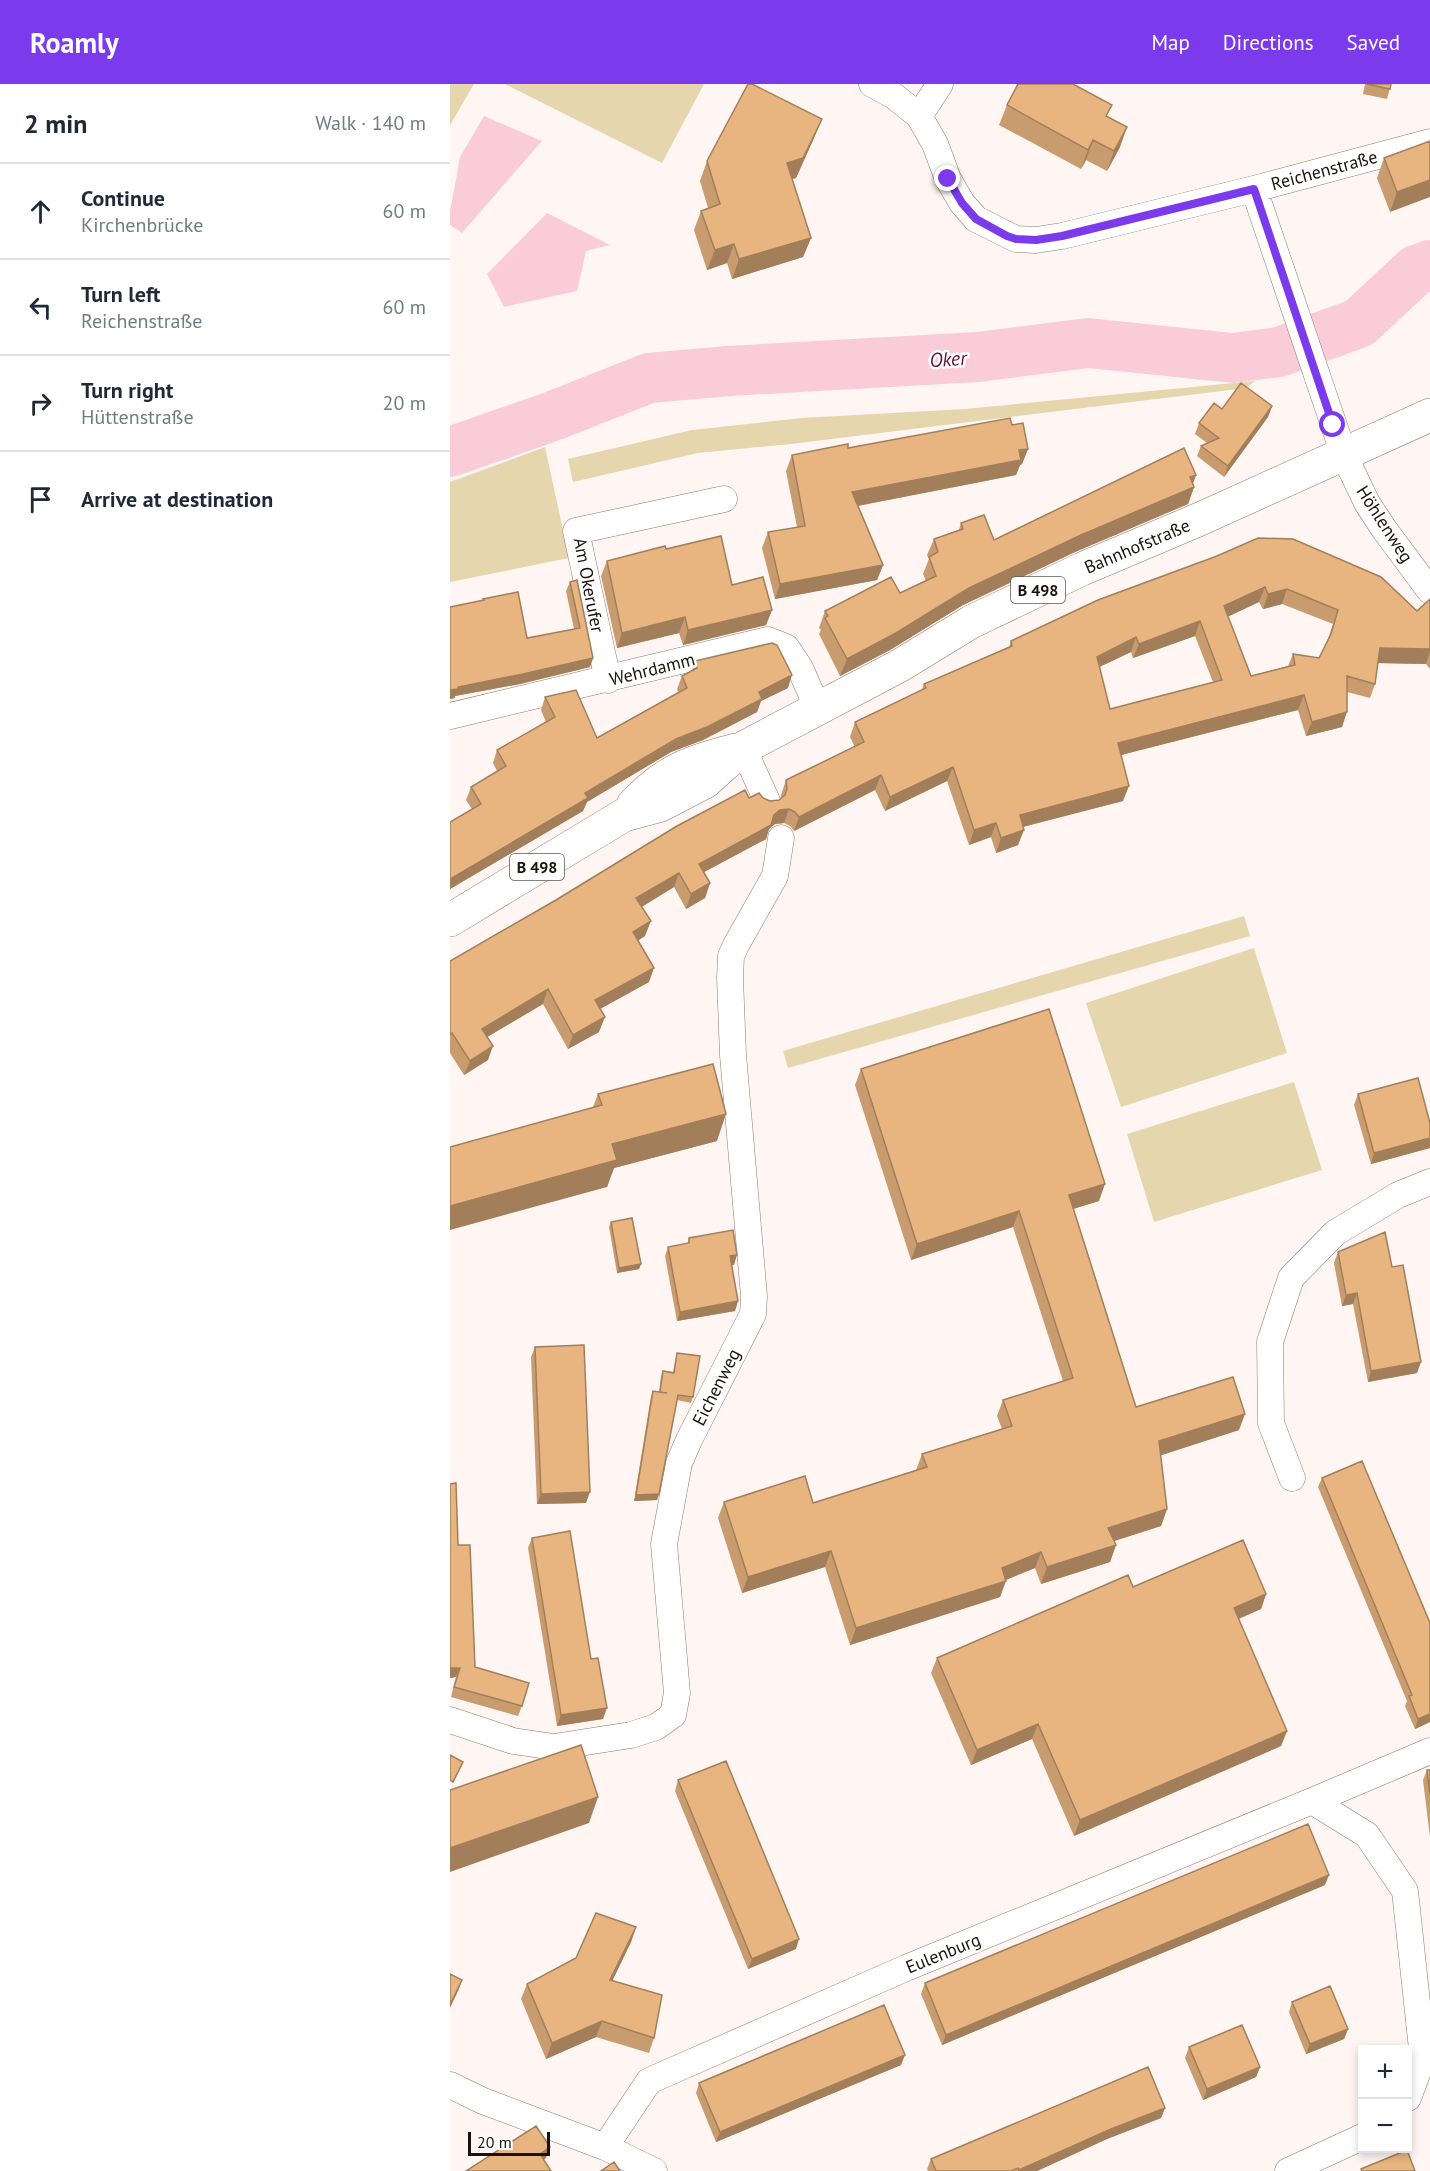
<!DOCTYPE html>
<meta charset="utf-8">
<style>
body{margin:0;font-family:"PT Sans",sans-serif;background:#f2f2f3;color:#1f2937}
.controls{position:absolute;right:18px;bottom:18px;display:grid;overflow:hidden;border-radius:0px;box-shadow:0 3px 9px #0003}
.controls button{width:54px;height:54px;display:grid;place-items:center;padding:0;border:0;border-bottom:2px solid #e0e1e3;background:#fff;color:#1f2937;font:30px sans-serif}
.scale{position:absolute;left:18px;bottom:15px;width:82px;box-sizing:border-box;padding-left:6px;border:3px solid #1a120f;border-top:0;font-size:16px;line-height:21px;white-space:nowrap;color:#1a120f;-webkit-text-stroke:4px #fff;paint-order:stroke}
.stop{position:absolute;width:18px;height:18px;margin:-14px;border:4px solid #7c3aed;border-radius:50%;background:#fff}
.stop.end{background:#7c3aed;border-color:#fff;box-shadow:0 2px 6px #0008}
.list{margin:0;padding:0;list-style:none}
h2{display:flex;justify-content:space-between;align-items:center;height:78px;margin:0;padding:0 24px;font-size:26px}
h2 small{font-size:20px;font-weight:400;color:#747a83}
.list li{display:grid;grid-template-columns:39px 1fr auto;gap:18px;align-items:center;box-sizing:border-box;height:96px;padding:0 24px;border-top:2px solid #e0e1e3}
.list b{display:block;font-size:22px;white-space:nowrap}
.list p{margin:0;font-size:20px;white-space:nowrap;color:#747a83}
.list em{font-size:20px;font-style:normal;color:#747a83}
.icon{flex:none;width:33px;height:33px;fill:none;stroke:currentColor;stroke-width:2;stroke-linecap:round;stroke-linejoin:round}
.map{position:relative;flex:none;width:980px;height:2087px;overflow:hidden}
header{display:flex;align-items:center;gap:36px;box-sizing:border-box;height:84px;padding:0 30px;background:#7c3aed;color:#fff}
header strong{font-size:28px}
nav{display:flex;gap:33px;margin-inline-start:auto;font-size:21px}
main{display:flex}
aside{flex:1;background:#fff}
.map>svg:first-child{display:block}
</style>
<header>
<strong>Roamly</strong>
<nav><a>Map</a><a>Directions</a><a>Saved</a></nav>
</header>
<main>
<aside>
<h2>2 min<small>Walk · 140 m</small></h2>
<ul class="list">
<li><svg class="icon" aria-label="ahead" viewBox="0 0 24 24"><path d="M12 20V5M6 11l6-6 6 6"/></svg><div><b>Continue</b><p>Kirchenbrücke</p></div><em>60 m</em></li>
<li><svg class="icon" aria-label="left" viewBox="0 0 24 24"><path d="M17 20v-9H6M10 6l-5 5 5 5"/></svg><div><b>Turn left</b><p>Reichenstraße</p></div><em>60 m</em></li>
<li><svg class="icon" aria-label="right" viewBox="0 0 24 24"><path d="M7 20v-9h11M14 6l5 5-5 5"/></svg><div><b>Turn right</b><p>Hüttenstraße</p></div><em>20 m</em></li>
<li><svg class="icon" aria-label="arrive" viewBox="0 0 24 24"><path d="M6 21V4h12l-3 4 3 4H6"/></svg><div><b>Arrive at destination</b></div></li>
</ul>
</aside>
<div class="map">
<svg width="980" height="2087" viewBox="0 0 980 2087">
<rect width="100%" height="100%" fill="#fff5f2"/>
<path fill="#e5d6ad" d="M0,0H24L0,41Z
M55,0H254L212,79Z
M805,297L796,304L341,360L248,369L123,398L118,375L242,346L352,334L515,325Z
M95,363L119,474L0,498V398Z
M794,832L800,852L338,984L333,967Z
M804,864L837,969L671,1023L636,919Z
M844,998L872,1086L704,1138L677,1050Z"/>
<path fill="#faccda" d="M34,32L92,57L12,149L0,141V128L10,73Z
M97,129L160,161L136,167L127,207L54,223L37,190Z"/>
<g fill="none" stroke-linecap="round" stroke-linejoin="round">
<path stroke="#faccda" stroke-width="50" d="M0,368L103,332L199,294L279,287L528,273L638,259L783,274L829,268L909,239L966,186L980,181"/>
<defs>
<path id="minor" d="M422,0L444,12L469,32L485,60L498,95L512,119L526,135L566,155L586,156L612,152L804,105L980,58
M469,32L490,0
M804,105L894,371L917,419L934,445L980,507
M158,596L126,447L274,415
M0,632L318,556L336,563L350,584L367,623
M293,664L317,717
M842,1394L821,1339L820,1258L841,1194L885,1149L948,1111L980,1098
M0,1636L63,1657L104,1663L181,1651L206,1643L223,1631L227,1609L214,1460L229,1379L239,1356L303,1230L304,1212L283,971L280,894L281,872L286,861L325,792L331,754
M862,1717L980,1667
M0,2001L33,2017L155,2063L204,2087
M155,2063L199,1997L456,1884L862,1717L917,1751L955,1807L973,1974L958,2014
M838,2087L912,2053"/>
<path id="primary" d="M183,721C215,686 242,677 286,666
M0,836L174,731L211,721L255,698L293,664L449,582L521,538L632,485L750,435L980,331"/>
</defs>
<use href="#minor" stroke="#8e7a71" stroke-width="27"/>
<use href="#primary" stroke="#8e7a71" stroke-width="34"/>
<use href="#minor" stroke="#fff" stroke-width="26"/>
<use href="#primary" stroke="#fff" stroke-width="33"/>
</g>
<path fill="#c89c6e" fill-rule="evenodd" d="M915,0H941L937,15L913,10Z
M557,21L670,63L657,87L636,76L631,85L549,41Z
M364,54L346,94L342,95L361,154L353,173L282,195L277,179L257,186L244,146L251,127L258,124L250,97L257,77Z
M980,57L940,128L927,94L934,74Z
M822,322L818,333L774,393L747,372L751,362L757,359L745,350L749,339L772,325Z
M562,341L578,365L572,380L570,381L566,391L408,422L433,481L427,496L325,515L312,464L318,448L347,443L336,387L342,371L398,364Z
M746,391L743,400L744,403L738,420L625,468L513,521L440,566L390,592L369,550L371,546L369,544L375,527L450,509L476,497L473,490L479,475L477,471L484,455L509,446L511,439L544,456Z
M216,465L282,501L322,526L316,541L233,561L229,549L167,564L151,492L157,477Z
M767,472L967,527L980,515V585L976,580L928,579L925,600L920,614L897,608L892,643L856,652L848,626L671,671L673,717L573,743L568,761L546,769L541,753L519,761L497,697L435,727L425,706L344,747L340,742L334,739L325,740L319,745L316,755L254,788L260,799L255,814L236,825L224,803L192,823L195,852L188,856L199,898L150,925L149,948L118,965L93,920L37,953L38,976L14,991L0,969V877L299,714H313L320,717L329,716L331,714V711L336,696L405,663L400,653L405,638L472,606L474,600L559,563L561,557ZM809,518L813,525L832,520L883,540L878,555L869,574L843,570L838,582L801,592L778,532ZM745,552L763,598L660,625L649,583L681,568L683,574Z
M120,498L143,574L140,583L70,600L5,612V614L0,615V523L33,516V515L77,554L124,545L116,507Z
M245,577L338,604L311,617L307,628L253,656L221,668L137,718L133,727L0,805V738L22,725L16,716L21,703L47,687L43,679L47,666L96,638L91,626L95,613L147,654L228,608L227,605L232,592L242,587Z
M411,985L649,1117L623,1125L686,1323L789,1346L710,1371L717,1425L711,1442L663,1457L666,1461L660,1478L591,1500L585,1484L555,1496L550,1513L400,1561L375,1483L292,1509L268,1434L274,1418L363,1419L466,1386L472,1370L552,1345L547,1332L553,1316L613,1297L563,1143L461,1176L405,1001Z
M148,1010L267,1057L164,1084L157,1103L143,1023Z
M908,1010L980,1064L921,1080L904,1021Z
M161,1138L191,1180L189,1185L167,1189L159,1143Z
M239,1154L284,1181H282L288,1217L285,1227L227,1237L215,1172L218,1163L237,1160Z
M888,1168L967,1289L918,1298L903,1220L892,1222L884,1179Z
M85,1263L136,1419L87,1420L81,1273Z
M227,1269L243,1313L241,1319L227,1316L209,1410L207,1416L184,1417L201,1312L203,1307L209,1308L211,1292L213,1287L223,1288Z
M872,1394L980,1638L965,1645L955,1622L957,1617L868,1403Z
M0,1400L25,1583L72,1622L68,1632L1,1613L6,1593L0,1594Z
M82,1454L141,1575L153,1635L107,1642L78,1464Z
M683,1503L816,1510L811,1525L789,1535L837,1647L831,1662L624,1752L582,1655L521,1681L481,1589L487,1574Z
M977,1686H980V1753L973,1696Z
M228,1696L346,1865L298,1885L225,1707Z
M875,1801L492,1961L471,1910L475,1899Z
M186,1843L181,1858L162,1897L204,1954L199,1969L146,1953L96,1975L71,1915L77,1900Z
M842,1918L898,1945L894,1955L856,1970L839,1928Z
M739,1963L810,1983L806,1993L753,2016L735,1974Z
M451,1981L266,2058L246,2009L249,1999Z
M715,2024L711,2034L657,2055L587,2087H478L477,2085L481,2075Z"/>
<path fill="#a27f5a" d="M372,35L364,54L346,94L330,98L337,79Z
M677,43L670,63L657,87L664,67Z
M643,56L636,76L631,85L638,66Z
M980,96V113L940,128L947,108Z
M361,154L353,173L282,195L289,175Z
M284,160L277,179L257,186L265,166Z
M822,322L818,333L774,393L778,382Z
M578,365L572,380L570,381L566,391L396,424L402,408Z
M746,391L741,404L744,403L738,420L625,468L513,521L440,566L390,592L397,575L519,504Z
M433,481L427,496L325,515L330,500Z
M815,503L809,518L769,537L774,522Z
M837,505L832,520L813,525L818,510Z
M322,526L316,541L233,561L238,546Z
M235,533L229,549L167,564L172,549Z
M750,537L745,552L683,574L689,560Z
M686,553L681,568L641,587L647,573Z
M930,564L980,565V568L976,580L925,579Z
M143,574L140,583L70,600L5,612V614L0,615V606L8,603Z
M342,591L338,604L311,617L307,628L253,656L221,668L137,718L133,727L0,805V795L135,709L309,608Z
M854,611L848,626L663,673L668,659Z
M897,628L892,643L856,652L862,638Z
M503,683L497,697L435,727L440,713Z
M431,691L425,706L344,747L349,733Z
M679,702L673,717L564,745L570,731Z
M339,725L334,739L325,740L319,745L316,755L243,794L249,780L330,726Z
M546,739L541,753L519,761L524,746Z
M574,746L568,761L546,769L551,754Z
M229,789L224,803L181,829L186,814Z
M260,799L255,814L236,825L241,810Z
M201,837L195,852L178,863L183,848Z
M204,884L199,898L139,931L145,916Z
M98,905L93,920L27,959L32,945Z
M155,933L149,948L118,965L123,951Z
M43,962L38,976L14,991L20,977Z
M276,1030L267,1057L164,1084L157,1103L0,1146V1122L162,1060Z
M980,1054V1064L921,1080L924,1069Z
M655,1100L649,1117L613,1128L619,1111Z
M569,1127L563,1143L461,1176L467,1160Z
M287,1171L284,1181L277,1182L280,1172Z
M191,1180L189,1185L167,1189L169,1184Z
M907,1209L903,1220L892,1222L896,1211Z
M288,1217L285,1227L227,1237L230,1228Z
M971,1278L967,1289L918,1298L921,1287Z
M795,1330L789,1346L703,1374L709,1357Z
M140,1408L136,1419L87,1420L91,1410Z
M209,1410L207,1416L184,1417L186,1411Z
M717,1425L711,1442L652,1461L658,1444Z
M666,1461L660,1478L591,1500L597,1483Z
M381,1467L375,1483L292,1509L298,1493Z
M591,1468L585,1484L551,1498L556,1497L550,1513L400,1561L406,1544Z
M816,1510L811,1525L778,1539L784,1524Z
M0,1584H10L6,1593L0,1594Z
M157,1624L153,1635L107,1642L111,1631Z
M980,1630V1638L965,1645L968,1635Z
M588,1640L582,1655L521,1681L527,1666Z
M837,1647L831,1662L624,1752L630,1736Z
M148,1713L139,1739L0,1788V1764Z
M879,1791L875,1801L492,1961L496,1951Z
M186,1843L181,1858L155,1912L160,1896Z
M349,1855L346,1865L298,1885L302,1875Z
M12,1896L8,1907L0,1924V1921Z
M152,1937L146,1953L96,1975L102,1959Z
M898,1945L894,1955L856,1970L860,1960Z
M455,1971L451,1981L266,2058L270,2048Z
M810,1983L806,1993L753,2016L757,2005Z
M715,2024L711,2034L657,2055L587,2087H568L661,2045Z
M100,2063L96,2074L86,2081L90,2070Z"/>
<path fill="#e8b580" stroke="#a27f5a" stroke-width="1.5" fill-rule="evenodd" d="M298,0H302L372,35L353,74L337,79L361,154L289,175L284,160L265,166L251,127L270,120L257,77Z
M568,0H623L662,21L656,32L677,43L664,67L643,56L638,66L557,21Z
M917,0H941L940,5Z
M980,57V96L947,108L934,74Z
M791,299L822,322L778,382L751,362L769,354L749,339L764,319L772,325Z
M560,334L562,341L573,339L578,365L569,366L571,376L402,408L433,481L330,500L318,448L355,442L342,371L398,360V364Z
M734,364L746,391L740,393L744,403L631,451L519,504L446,549L397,575L375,534L378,532L375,527L441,493L450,509L486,492L479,473L488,468L484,455L513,445L511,439L534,431L544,456Z
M271,452L282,501L313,493L322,526L238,546L235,533L172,549L157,477L215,462L216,465Z
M808,454L843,455L931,493L967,527L980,515V565L930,564L925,600L897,592V628L862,638L854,611L668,659L679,702L570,731L574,746L551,754L546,739L524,746L503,683L440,713L431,691L349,733L345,728L339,725L330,726L324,731L321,741L249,780L260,799L241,810L229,789L186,814L201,837L183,848L204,884L145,916L155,933L123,951L98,905L32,945L43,962L20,977L2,949L0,950V877L106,816L227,742L295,706L299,714L309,709L313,714L320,717L329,716L335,711L337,705L336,696L414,658L405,638L476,604L474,600L562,562L561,557L648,516L767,472ZM815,503L818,510L837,505L888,526L881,550L869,574L843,570L845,581L801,592L774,522ZM750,537L772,596L660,625L647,573L686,553L689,560Z
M127,496L143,574L73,590L8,603V605L0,606V523L34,516L33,515L68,508L77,554L130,544L120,498Z
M322,559L327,561L342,591L309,608L312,615L257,643L226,655L135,709L138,714L0,795V738L31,720L21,703L56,682L47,666L105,633L95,613L126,606L147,654L237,604L232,592L247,584L245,577Z
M599,925L655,1100L619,1111L686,1323L783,1293L795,1330L709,1357L717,1425L658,1444L666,1461L597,1483L591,1468L552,1484L556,1497L406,1544L381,1467L298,1493L274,1418L355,1392L363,1419L477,1383L472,1370L562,1342L553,1316L623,1294L569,1127L467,1160L411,985Z
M263,980L276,1030L162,1060L167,1076L0,1122V1063L152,1021L148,1010Z
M968,994L980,1039V1054L924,1069L908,1010Z
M182,1134L191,1180L169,1184L161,1138Z
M283,1146L287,1171L280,1172L288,1217L230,1228L218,1163L239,1159V1154Z
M935,1148L942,1183L953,1181L971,1278L921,1287L907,1209L896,1211L888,1168Z
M134,1261L140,1408L91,1410L85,1263Z
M227,1269L250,1272L243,1313L228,1311L209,1410L186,1411L203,1307L217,1309L210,1308L213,1287L224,1289Z
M912,1377L980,1539V1630L968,1635L959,1612L962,1611L872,1394Z
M6,1399L8,1461H20L25,1583L79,1599L72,1622L4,1603L10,1584H0V1400Z
M120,1447L141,1575L148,1574L157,1624L111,1631L82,1454Z
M793,1456L816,1510L784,1524L837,1647L630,1736L588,1640L527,1666L487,1574L678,1491L683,1503Z
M131,1661L148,1713L0,1764V1706Z
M0,1671L13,1678L3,1698L0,1696Z
M276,1677L349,1855L302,1875L228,1696Z
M977,1686H980V1710Z
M858,1740L879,1791L496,1951L475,1899Z
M146,1829L186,1843L160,1896L212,1911L204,1954L152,1937L102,1959L77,1900L126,1874Z
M0,1890L12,1896L0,1921Z
M880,1902L898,1945L860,1960L842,1918Z
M434,1921L455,1971L270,2048L249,1999Z
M792,1941L810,1983L757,2005L739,1963Z
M698,1983L715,2024L661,2045L569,2086L568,2084L561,2087H486L481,2075Z
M86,2042L100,2063L90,2070L101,2087H16Z
M957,2066L965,2087H912L911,2085Z
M164,2078L170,2087H151Z"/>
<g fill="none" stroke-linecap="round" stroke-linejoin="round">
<path stroke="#7c3aed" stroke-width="8" d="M498,95L512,119L526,135L557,152L566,155L586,156L612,152L804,105L883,341"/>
</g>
<g text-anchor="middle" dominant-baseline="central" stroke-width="5" stroke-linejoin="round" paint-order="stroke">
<g fill="#fff" stroke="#5f5957" stroke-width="1.5">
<rect x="561" y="493" width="54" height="26" rx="4.5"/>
<rect x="60" y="770" width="54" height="26" rx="4.5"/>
</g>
<g font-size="16" font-weight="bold" fill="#1a120f">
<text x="588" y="506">B 498</text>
<text x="87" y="783">B 498</text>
</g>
<g font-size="18" fill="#1a120f" stroke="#fff">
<text transform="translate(874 86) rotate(-15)">Reichenstraße</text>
<text transform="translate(935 440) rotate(57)">Höhlenweg</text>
<text transform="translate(687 462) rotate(-23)">Bahnhofstraße</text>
<text transform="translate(139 501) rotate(79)">Am Okerufer</text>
<text transform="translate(202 585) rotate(-14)">Wehrdamm</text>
<text transform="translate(266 1303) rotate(-63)">Eichenweg</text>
<text transform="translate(493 1869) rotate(-22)">Eulenburg</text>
</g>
<g font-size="20" font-style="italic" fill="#67133a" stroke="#fff">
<text transform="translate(498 275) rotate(-4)">Oker</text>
</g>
</g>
</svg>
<div class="controls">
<button>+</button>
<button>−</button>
</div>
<div class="scale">20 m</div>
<div class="stop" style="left:883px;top:341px"></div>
<div class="stop end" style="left:498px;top:95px"></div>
</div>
</main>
